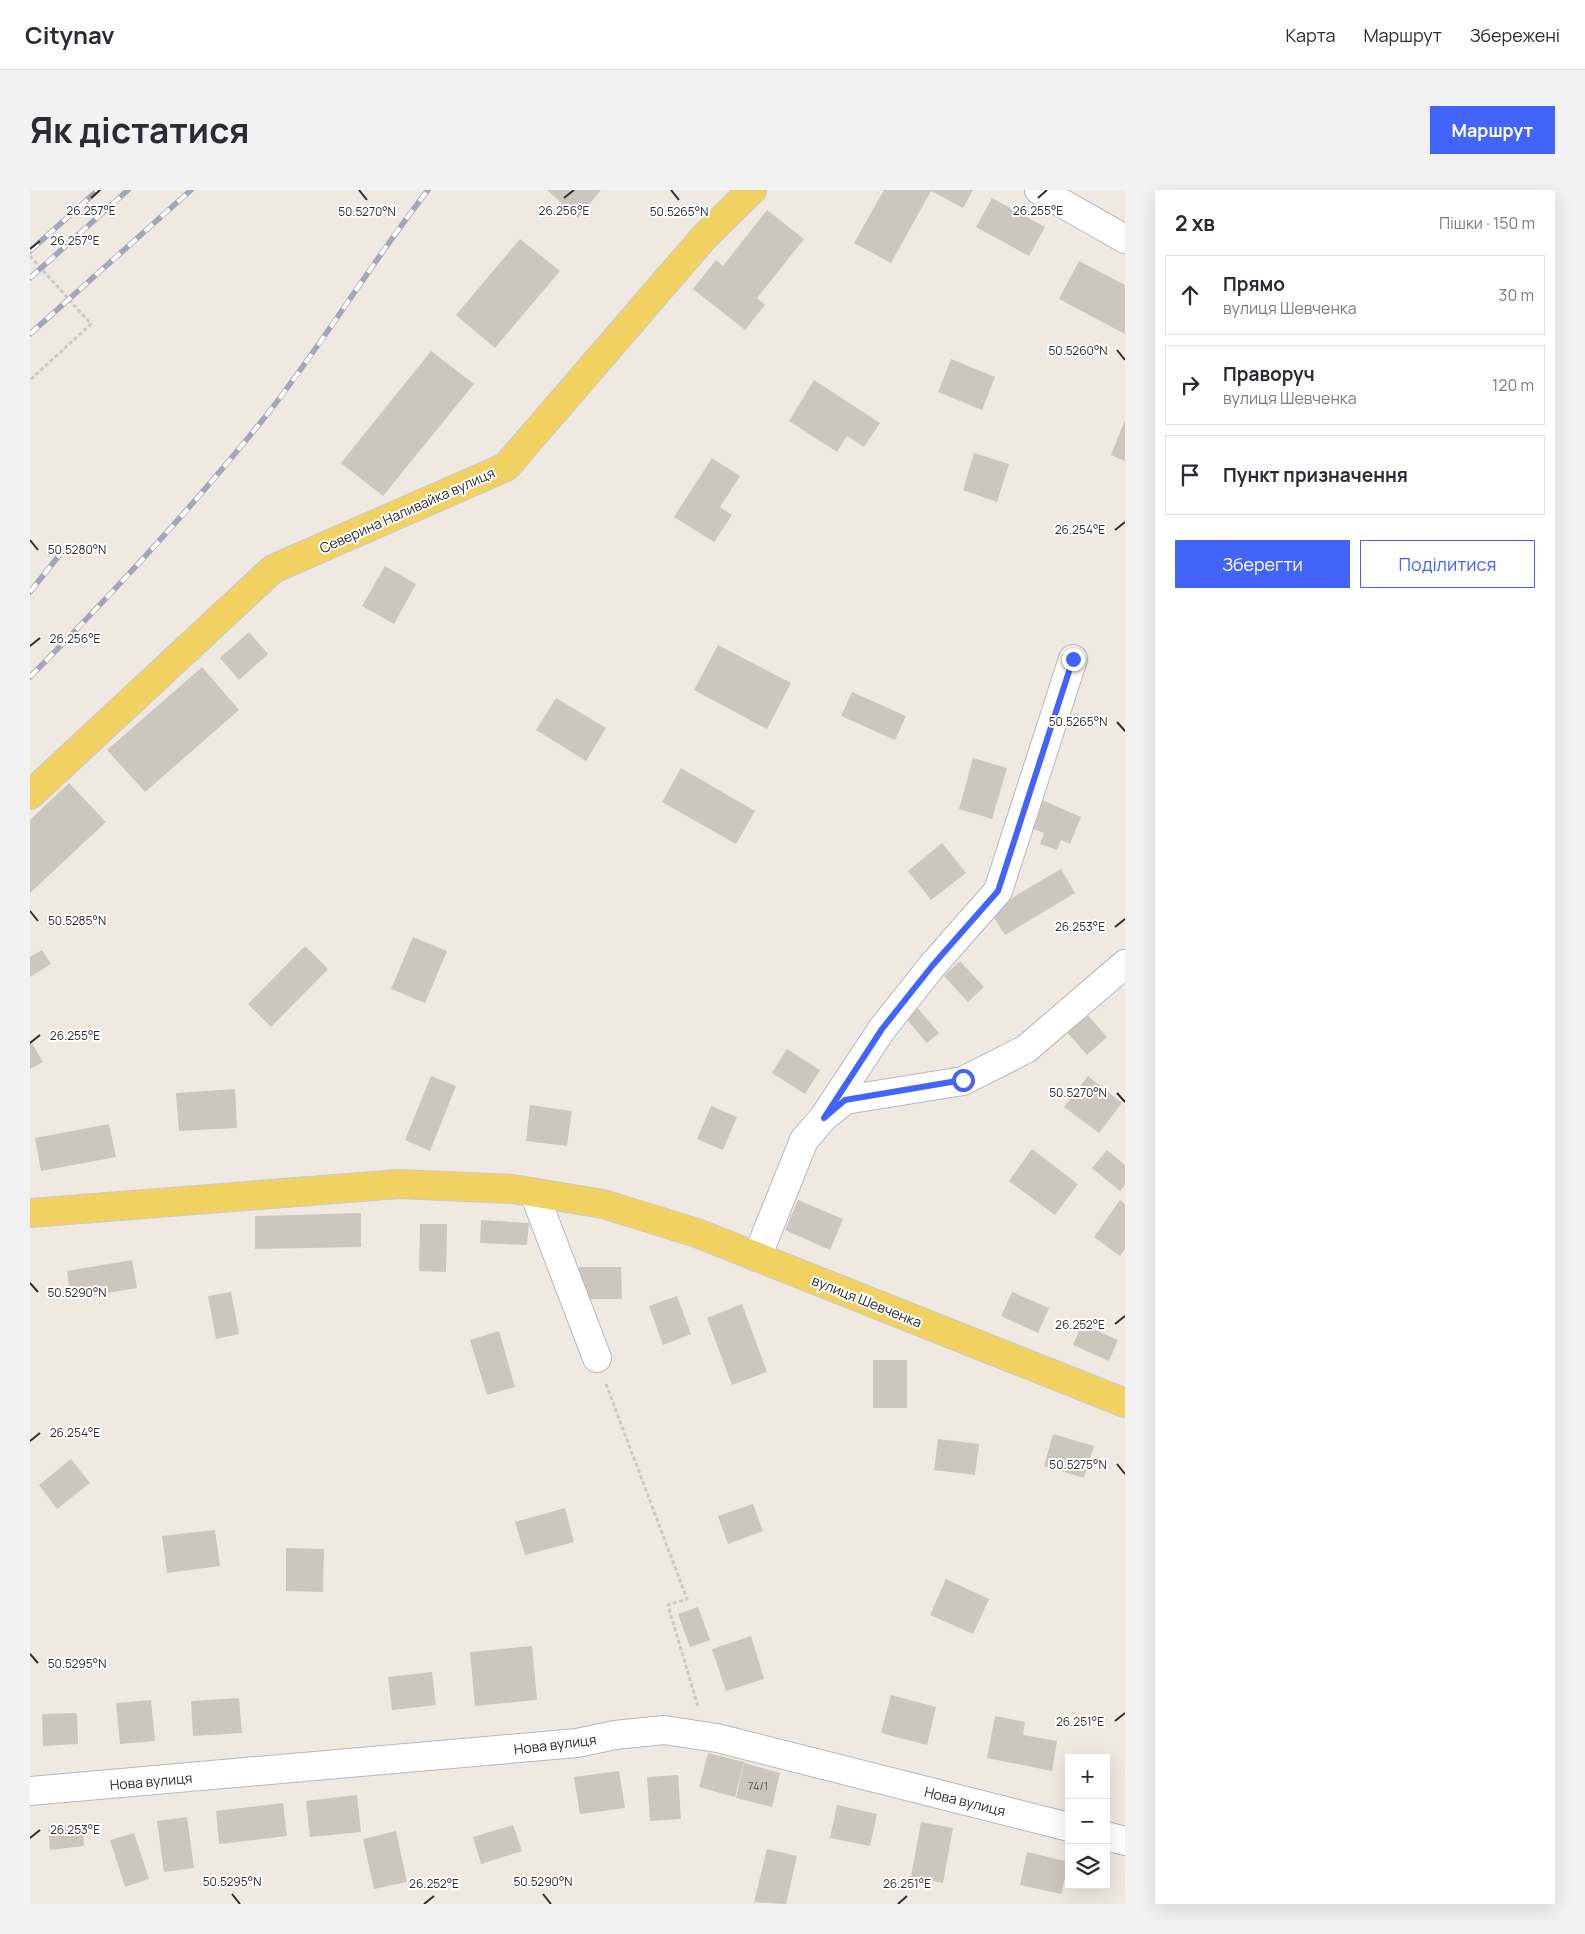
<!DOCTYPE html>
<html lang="uk">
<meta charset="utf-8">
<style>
body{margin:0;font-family:Manrope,sans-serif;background:#f2f2f3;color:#2b2b33}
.controls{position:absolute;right:15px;bottom:15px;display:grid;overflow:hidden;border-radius:0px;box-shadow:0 5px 20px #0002}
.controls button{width:45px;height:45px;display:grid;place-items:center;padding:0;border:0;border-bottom:1px solid #e1e1e2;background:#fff;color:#2b2b33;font:25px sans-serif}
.stop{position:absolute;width:15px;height:15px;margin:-11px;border:4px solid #4264fb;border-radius:50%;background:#fff}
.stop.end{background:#4264fb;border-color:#fff;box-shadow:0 1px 5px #0008}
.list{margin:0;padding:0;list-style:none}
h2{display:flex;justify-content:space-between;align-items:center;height:65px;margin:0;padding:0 20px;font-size:21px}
h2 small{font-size:16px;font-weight:400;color:#7c7c81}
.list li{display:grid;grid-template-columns:32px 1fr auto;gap:15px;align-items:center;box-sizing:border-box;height:80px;margin:0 10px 10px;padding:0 10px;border:1px solid #e1e1e2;border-radius:0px}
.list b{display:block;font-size:19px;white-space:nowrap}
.list p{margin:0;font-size:16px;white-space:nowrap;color:#7c7c81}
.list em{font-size:16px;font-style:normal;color:#7c7c81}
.actions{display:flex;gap:10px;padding:15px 20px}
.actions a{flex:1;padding:11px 0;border:1px solid #4264fb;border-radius:0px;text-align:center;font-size:18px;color:#4264fb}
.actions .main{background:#4264fb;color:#fff}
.icon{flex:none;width:28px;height:28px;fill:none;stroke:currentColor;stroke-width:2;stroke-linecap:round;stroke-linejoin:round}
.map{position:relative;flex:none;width:1095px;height:1714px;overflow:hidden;border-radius:0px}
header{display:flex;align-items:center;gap:30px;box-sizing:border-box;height:70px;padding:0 25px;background:#fff;border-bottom:1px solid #e1e1e2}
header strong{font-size:24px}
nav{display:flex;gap:28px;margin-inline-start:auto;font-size:18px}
.intro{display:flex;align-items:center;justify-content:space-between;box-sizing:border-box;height:120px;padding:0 30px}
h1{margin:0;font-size:35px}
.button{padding:12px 22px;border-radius:0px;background:#4264fb;color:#fff;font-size:18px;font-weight:700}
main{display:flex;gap:30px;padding:0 30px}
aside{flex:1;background:#fff;border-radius:0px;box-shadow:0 5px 20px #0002}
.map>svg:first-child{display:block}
</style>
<header>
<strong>Citynav</strong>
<nav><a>Карта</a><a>Маршрут</a><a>Збережені</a></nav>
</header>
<div class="intro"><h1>Як дістатися</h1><a class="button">Маршрут</a></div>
<main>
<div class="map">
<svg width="1095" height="1714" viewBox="0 0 1095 1714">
<rect width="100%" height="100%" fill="#efe9e1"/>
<path fill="#cbc7bf" d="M517,0H571L548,28Z
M854,0H943L933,18L901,1L861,73L824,53Z
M962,8L1015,37L999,66L946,37Z
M737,20L774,49L727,108L735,115L715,140L663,99L686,70L693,76Z
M490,49L530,81L465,158L426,125Z
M1049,71L1095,95V144L1029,109Z
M401,161L444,194L353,306L311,273Z
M921,169L965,187L952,220L908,202Z
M784,190L850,233L834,257L817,246L807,262L759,231Z
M1095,230V271L1081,265Z
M944,263L979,274L967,312L933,300Z
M682,268L710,286L690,317L702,325L684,352L644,327Z
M355,376L386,394L364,434L332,416Z
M219,442L238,464L209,490L190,468Z
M688,455L761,493L737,539L664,500Z
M172,477L209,520L115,602L77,560Z
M822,502L876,526L865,550L811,526Z
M526,508L576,538L556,571L506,540Z
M943,568L977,578L962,629L929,619Z
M651,578L725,621L706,654L632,612Z
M39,593L76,632L0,703V630Z
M1010,609L1051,627L1040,654L1031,650L1027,660L1010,654L1014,643L998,637Z
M912,653L936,683L901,710L878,681Z
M1031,679L1045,703L975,745L960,721Z
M383,747L417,761L395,813L361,799Z
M275,756L298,779L241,837L218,814Z
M12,760L21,774L0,787V767Z
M930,771L954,797L938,812L914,786Z
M885,815L909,843L897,853L873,825Z
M1055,822L1077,847L1057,865L1035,840Z
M0,850L13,872L0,879Z
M757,859L790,880L775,904L742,883Z
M401,886L426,896L400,961L375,950Z
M1058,886L1092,913L1069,943L1034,917Z
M205,899L207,938L149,941L146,903Z
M500,915L542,921L537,956L496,951Z
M681,916L707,927L693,960L667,949Z
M79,934L86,967L11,981L5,948Z
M1002,959L1048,994L1025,1025L979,991Z
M1077,960L1095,975V995L1090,1001L1062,978Z
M768,1010L813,1029L800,1060L755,1040Z
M1090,1010L1095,1014V1059L1090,1066L1064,1047Z
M331,1023V1057L225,1059V1026Z
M451,1030L499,1033L497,1055L450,1053Z
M390,1034H417L416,1082L389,1081Z
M102,1070L107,1098L41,1109L37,1081Z
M549,1077H591L592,1109H549Z
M201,1102L209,1144L186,1149L178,1106Z
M982,1102L1019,1118L1008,1143L971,1126Z
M647,1106L661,1144L633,1155L619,1116Z
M712,1114L737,1182L702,1195L677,1128Z
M1052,1134L1088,1150L1079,1171L1043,1155Z
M469,1141L485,1197L457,1205L440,1150Z
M843,1170H877V1218H843Z
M1023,1244L1064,1256L1054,1288L1014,1276Z
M908,1249L949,1254L945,1285L904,1280Z
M41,1269L60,1293L27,1319L9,1295Z
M723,1314L733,1341L698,1354L688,1326Z
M535,1318L544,1352L495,1365L485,1332Z
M185,1340L190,1376L137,1383L132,1346Z
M256,1358L294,1359L293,1402L256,1401Z
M916,1389L959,1409L943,1444L900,1425Z
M668,1417L680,1450L660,1457L648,1424Z
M721,1446L734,1489L696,1501L682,1459Z
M502,1456L507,1510L445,1516L440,1462Z
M402,1482L406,1515L362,1520L358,1487Z
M861,1505L906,1517L897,1555L851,1543Z
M209,1508L212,1543L163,1546L161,1511Z
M121,1510L125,1551L90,1554L86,1513Z
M47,1523L48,1554L13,1556L12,1524Z
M965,1526L995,1532L993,1545L1027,1551L1022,1581L957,1568Z
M678,1563L714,1572L705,1607L669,1597Z
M714,1573L750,1583L742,1617L706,1608Z
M589,1581L595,1618L550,1624L544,1587Z
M648,1585L651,1629L620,1631L617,1587Z
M327,1605L331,1642L280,1647L276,1611Z
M253,1613L257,1646L189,1654L186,1621Z
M807,1615L847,1624L840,1656L800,1648Z
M157,1627L164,1678L134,1682L127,1631Z
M891,1632L923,1638L913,1693L881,1687Z
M52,1634L54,1656L20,1660L18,1637Z
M483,1635L492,1661L451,1674L443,1647Z
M366,1641L377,1692L344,1699L333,1649Z
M104,1643L119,1689L95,1697L80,1650Z
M737,1659L767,1666L756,1714L724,1712Z
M997,1662L1039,1672L1031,1704L990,1695Z"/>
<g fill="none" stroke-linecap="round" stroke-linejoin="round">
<defs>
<path id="minor" d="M1009,0L1095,49
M794,927L852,839L902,776L968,701L1043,469
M504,1003L567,1168
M727,1067L774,950L794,927L815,910L933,891L996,859L1095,774
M0,1601L547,1553L585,1545L634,1540L687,1548L1039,1637
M1076,1646L1095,1651"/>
<path id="major" d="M0,605L243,379L476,277L675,46L722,0
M0,1023L369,994L483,999L573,1014L667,1043L1095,1213"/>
</defs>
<use href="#minor" stroke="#b4b7c1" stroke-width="30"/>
<use href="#major" stroke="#c9c9c9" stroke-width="30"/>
<path stroke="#c9c9c9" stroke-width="3" stroke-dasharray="4 2.5" stroke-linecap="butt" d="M0,66L61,134L0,190
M576,1194L657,1409L638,1415L668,1517"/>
<use href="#minor" stroke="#fff" stroke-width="28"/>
<use href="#major" stroke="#f2d163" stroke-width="28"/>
<defs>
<path id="rail" d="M0,61L68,0
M0,88L98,0
M0,144L161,0
M0,402L31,363
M0,487C84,402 165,315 239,222C295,150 342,72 398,0"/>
</defs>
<use href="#rail" stroke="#a3a6b8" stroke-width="5.5"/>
<use href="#rail" stroke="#fff" stroke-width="4" stroke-dasharray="11" stroke-linecap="butt"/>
</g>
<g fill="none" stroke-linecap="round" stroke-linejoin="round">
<path stroke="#4264fb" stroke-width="6" d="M933,890L815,910L794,928L852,839L902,776L968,701L1043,469"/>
</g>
<path fill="none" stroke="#2e2e2e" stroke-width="2" d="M329,0L337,10M641,0L649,10M61,8L70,0M534,8L544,0M1008,8L1017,0M0,59L10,51M1087,160L1095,170M1085,340L1095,332M0,350L8,360M0,456L10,448M1087,532L1095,541M0,721L8,731M1085,737L1095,729M0,853L10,845M1087,903L1095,912M0,1093L8,1102M1085,1134L1095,1126M0,1251L10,1243M1087,1274L1095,1284M0,1464L8,1473M1085,1531L1095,1523M0,1648L10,1640M202,1704L210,1714M513,1704L521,1714M394,1714L404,1706M868,1714L877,1706"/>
<g text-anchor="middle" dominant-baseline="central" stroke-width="4" stroke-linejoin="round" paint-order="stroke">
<g font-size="11" fill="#555452">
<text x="728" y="1595">74/1</text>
</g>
<g font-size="14" fill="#2e2e2e" stroke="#fff">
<text transform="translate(377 320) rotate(-24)">Северина Наливайка вулиця</text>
<text transform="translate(837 1111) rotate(22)">вулиця Шевченка</text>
<text transform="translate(525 1554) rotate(-7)">Нова вулиця</text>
<text transform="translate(121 1591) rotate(-5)">Нова вулиця</text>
<text transform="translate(935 1611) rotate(14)">Нова вулиця</text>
</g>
</g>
<g font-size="12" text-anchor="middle" fill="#2e2e2e" stroke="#fff" stroke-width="4" stroke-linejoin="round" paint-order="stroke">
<text x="61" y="25">26.257°E</text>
<text x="534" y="25">26.256°E</text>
<text x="1008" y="25">26.255°E</text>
<text x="337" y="26">50.5270°N</text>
<text x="649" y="26">50.5265°N</text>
<text x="45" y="55">26.257°E</text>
<text x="1048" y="165">50.5260°N</text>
<text x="1050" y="344">26.254°E</text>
<text x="47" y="364">50.5280°N</text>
<text x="45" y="453">26.256°E</text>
<text x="1048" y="536">50.5265°N</text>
<text x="47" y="735">50.5285°N</text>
<text x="1050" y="741">26.253°E</text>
<text x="45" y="850">26.255°E</text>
<text x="1048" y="907">50.5270°N</text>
<text x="47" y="1107">50.5290°N</text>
<text x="1050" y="1139">26.252°E</text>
<text x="45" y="1247">26.254°E</text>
<text x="1048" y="1279">50.5275°N</text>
<text x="47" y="1478">50.5295°N</text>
<text x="1050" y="1536">26.251°E</text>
<text x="45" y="1644">26.253°E</text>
<text x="202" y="1696">50.5295°N</text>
<text x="513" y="1696">50.5290°N</text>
<text x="404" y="1698">26.252°E</text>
<text x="877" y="1698">26.251°E</text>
</g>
</svg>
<div class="controls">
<button>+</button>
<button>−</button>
<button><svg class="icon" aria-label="layers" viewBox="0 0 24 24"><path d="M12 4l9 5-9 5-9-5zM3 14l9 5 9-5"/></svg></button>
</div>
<div class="stop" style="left:933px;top:890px"></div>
<div class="stop end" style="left:1043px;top:469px"></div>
</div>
<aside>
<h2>2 хв<small>Пішки · 150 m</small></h2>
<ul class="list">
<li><svg class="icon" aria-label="ahead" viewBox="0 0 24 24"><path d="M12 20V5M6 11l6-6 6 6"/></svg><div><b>Прямо</b><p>вулиця Шевченка</p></div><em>30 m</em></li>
<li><svg class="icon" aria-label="right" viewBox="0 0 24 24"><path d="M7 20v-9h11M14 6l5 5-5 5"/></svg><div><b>Праворуч</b><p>вулиця Шевченка</p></div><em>120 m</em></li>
<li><svg class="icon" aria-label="arrive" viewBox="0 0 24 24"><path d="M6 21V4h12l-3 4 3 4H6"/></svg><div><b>Пункт призначення</b></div></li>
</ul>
<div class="actions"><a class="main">Зберегти</a><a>Поділитися</a></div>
</aside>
</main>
